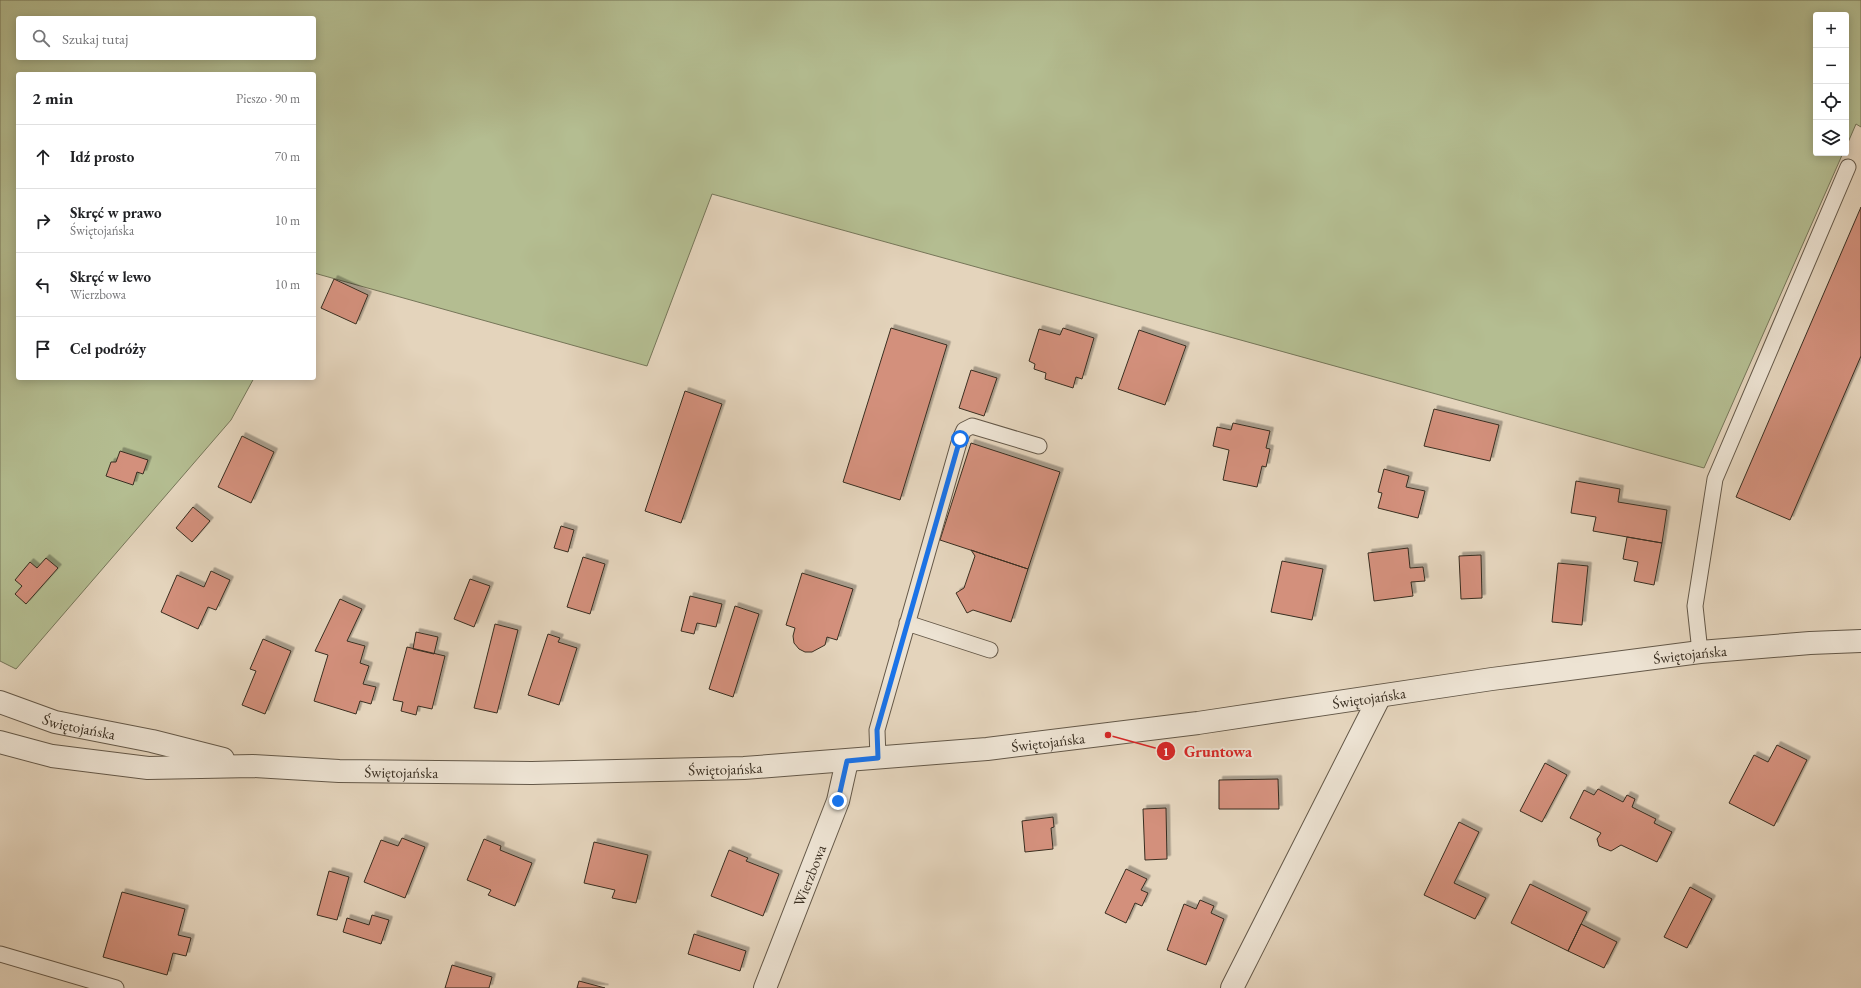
<!DOCTYPE html>
<html lang="pl">
<meta charset="utf-8">
<style>
body{margin:0;font-family:"EB Garamond",serif;background:#f2f2f2;color:#202124}
.controls{position:absolute;right:12px;top:12px;display:grid;overflow:hidden;border-radius:4px;box-shadow:0 2px 10px #0003}
.controls button{width:36px;height:36px;display:grid;place-items:center;padding:0;border:0;border-bottom:1px solid #e0e0e0;background:#fff;color:#202124;font:20px sans-serif}
.stop{position:absolute;width:12px;height:12px;margin:-9px;border:3px solid #1a73e8;border-radius:50%;background:#fff}
.stop.end{background:#1a73e8;border-color:#fff;box-shadow:0 1px 4px #0008}
.list{margin:0;padding:0;list-style:none}
h2{display:flex;justify-content:space-between;align-items:center;height:52px;margin:0;padding:0 16px;font-size:17px}
h2 small{font-size:13px;font-weight:400;color:#757577}
.list li{display:grid;grid-template-columns:26px 1fr auto;gap:12px;align-items:center;box-sizing:border-box;height:64px;padding:0 16px;border-top:1px solid #e0e0e0}
.list b{display:block;font-size:15px;white-space:nowrap}
.list p{margin:0;font-size:13px;white-space:nowrap;color:#757577}
.list em{font-size:13px;font-style:normal;color:#757577}
.icon{flex:none;width:22px;height:22px;fill:none;stroke:currentColor;stroke-width:2;stroke-linecap:round;stroke-linejoin:round}
.map{position:relative;flex:none;width:1861px;height:988px;overflow:hidden}
.search{position:absolute;background:#fff;box-shadow:0 2px 10px #0003;left:16px;top:16px;width:300px;height:44px;display:flex;align-items:center;gap:10px;box-sizing:border-box;padding:0 14px;border-radius:4px;color:#757577;font-size:15px}
.panel{position:absolute;background:#fff;box-shadow:0 2px 10px #0003;left:16px;top:72px;width:300px;height:308px;border-radius:4px}
.map>svg:first-child{display:block}
</style>
<div class="map">
<svg width="1861" height="988" viewBox="0 0 1861 988">
<defs>
<filter id="shadow"><feDropShadow dx="3.5" dy="-3.5" stdDeviation="0" flood-color="#0004"/></filter>
</defs>
<rect width="100%" height="100%" fill="#e4d4bc"/>
<filter id="stains"><feTurbulence type="fractalNoise" baseFrequency=".005" numOctaves="4"/><feColorMatrix values="0 0 0 0 .2 0 0 0 0 .09 0 0 0 0 .02 0 0 0 .5 -.17"/></filter>
<radialGradient id="worn" r=".72"><stop offset=".6" stop-color="#630" stop-opacity="0"/><stop offset="1" stop-color="#630" stop-opacity=".3"/></radialGradient>
<path fill="#b4bd91" stroke="#767659" fill-rule="evenodd" d="M0,0H1861V127L1856,124L1846,147V15H1816V153H1843L1704,468L712,194L647,366L314,273V74H18V378H254L231,420L16,669L0,661ZM18,18H314V58H18Z"/>
<path fill="#d3907b" stroke="#392e21" filter="url(#shadow)" d="M1861,207V356L1790,520L1736,497Z
M334,279L368,295L356,324L321,308Z
M891,328L947,345L900,500L843,482Z
M1063,328L1094,338L1082,379L1076,377L1073,388L1045,379L1046,373L1034,369L1035,364L1029,361L1039,329L1060,335Z
M1139,330L1186,346L1165,405L1118,389Z
M971,370L997,378L984,416L959,408Z
M685,391L722,404L681,523L645,511Z
M1434,409L1499,425L1490,461L1424,446Z
M1233,423L1270,431L1266,448L1270,449L1266,467L1262,466L1257,487L1223,480L1229,450L1213,446L1217,427L1231,430Z
M242,436L274,452L251,503L218,487Z
M971,443L1060,472L1028,569L940,540Z
M120,451L148,460L143,474L137,472L133,485L106,476L111,462H116Z
M1384,469L1409,476L1406,487L1425,491L1418,518L1378,508L1382,493L1378,492Z
M1576,481L1620,489L1618,502L1667,510L1662,543L1593,531L1596,517L1571,513Z
M193,507L210,521L192,542L176,528Z
M561,526L574,530L568,552L554,548Z
M1627,537L1662,543L1654,585L1634,581L1638,562L1623,559Z
M1408,548L1410,568L1423,567L1425,581L1411,582L1413,596L1374,601L1368,553Z
M971,550L1028,569L1011,622L973,610L967,613L956,593L964,588L975,556Z
M1481,555L1482,598L1461,599L1459,556Z
M583,557L605,564L590,614L567,607Z
M46,558L58,568L26,604L15,594L22,586L15,580L30,562L37,568Z
M1282,561L1323,569L1312,620L1271,612Z
M1558,563L1588,566L1582,625L1552,622Z
M211,571L230,580L216,610L208,607L198,629L161,612L177,575L204,587Z
M802,573L853,589L837,640L827,637L825,645L812,652H805L799,649L794,643L793,636L795,628L786,625Z
M470,579L490,586L474,627L454,619Z
M690,596L722,604L716,627L697,623L694,634L681,631Z
M340,599L362,609L347,641L365,646L360,663L369,666L363,684L376,687L371,704L360,701L356,714L314,701L328,655L315,651Z
M735,606L759,614L733,697L709,689Z
M495,624L518,630L497,713L474,708Z
M416,632L438,637L434,654L413,649Z
M548,634L560,638L558,642L577,648L559,705L528,695Z
M263,639L291,651L265,714L242,705L256,671L250,669Z
M407,647L445,656L432,709L418,706L416,715L401,711L403,702L393,700Z
M1777,745L1807,760L1774,826L1729,803L1754,755L1768,762Z
M1545,763L1567,775L1542,822L1520,811Z
M1278,779L1279,809H1219V780Z
M1598,789L1623,802L1627,795L1635,799L1632,807L1656,819L1654,823L1672,832L1657,862L1621,845L1611,851L1599,846L1597,839L1601,833L1570,818L1584,790L1594,795Z
M1166,808L1167,859L1145,860L1143,809Z
M1053,817L1054,827L1051,828L1053,849L1025,852L1022,821Z
M1459,822L1479,832L1454,883L1486,898L1475,919L1424,895Z
M402,838L425,847L405,898L364,882L381,840L398,846Z
M484,839L501,846L500,850L532,863L515,906L488,895L491,890L467,880Z
M594,842L648,855L636,903L612,898L615,890L584,883Z
M729,850L748,858L746,861L779,874L763,916L711,896Z
M1126,869L1147,879L1141,890L1148,893L1142,906L1135,903L1126,923L1105,913Z
M329,871L349,877L337,920L317,915Z
M1530,884L1587,912L1568,951L1511,923Z
M1690,887L1712,899L1687,948L1664,937Z
M122,892L185,909L178,935L191,938L186,956L173,953L167,975L103,957Z
M1200,900L1214,906L1211,913L1224,919L1206,965L1167,950L1184,904L1196,909Z
M372,915L389,920L381,944L343,932L347,918L369,925Z
M1581,924L1617,942L1604,968L1568,951Z
M694,934L746,951L740,971L688,954Z
M452,965L492,977L489,988H445Z
M579,981L605,988H577Z"/>
<g fill="none" stroke-linecap="round" stroke-linejoin="round">
<defs>
<path id="service" d="M907,623L990,650
M1700,652L1695,606L1715,479L1848,167
M878,758L877,730L960,439L964,430L972,426L1039,446
M0,954L116,988"/>
<g id="minor">
<path id="s1" d="M765,988L838,801L847,761"/>
<path d="M1232,988L1380,696"/>
</g>
<g id="tertiary">
<path id="s2" d="M0,702L55,722L152,741L223,759"/>
<path id="s3" d="M0,742L52,756L148,768L253,766L339,771L532,773L744,768L987,749L1198,723L1492,679L1700,652L1810,643L1861,641"/>
</g>
</defs>
<use href="#service" stroke="#645848" stroke-width="17"/>
<use href="#minor" stroke="#645848" stroke-width="24"/>
<use href="#tertiary" stroke="#645848" stroke-width="24"/>
<use href="#service" stroke="#ede3d3" stroke-width="15"/>
<use href="#minor" stroke="#ede3d3" stroke-width="22"/>
<use href="#tertiary" stroke="#ede3d3" stroke-width="22"/>
</g>
<g fill="none" stroke-linecap="round" stroke-linejoin="round">
<path stroke="#1a73e8" stroke-width="5" d="M838,801L847,761L878,758L877,730L960,439"/>
</g>
<g text-anchor="middle" dominant-baseline="central" stroke-width="4" stroke-linejoin="round" paint-order="stroke">
<g font-size="15" fill="#392e21" stroke="#ede3d3">
<text stroke="none"><textPath href="#s3" startOffset="1700">Świętojańska</textPath></text>
<text stroke="none"><textPath href="#s3" startOffset="1376">Świętojańska</textPath></text>
<text stroke="none"><textPath href="#s2" startOffset="83">Świętojańska</textPath></text>
<text stroke="none"><textPath href="#s3" startOffset="1052">Świętojańska</textPath></text>
<text stroke="none"><textPath href="#s3" startOffset="728">Świętojańska</textPath></text>
<text stroke="none"><textPath href="#s3" startOffset="404">Świętojańska</textPath></text>
<text stroke="none"><textPath href="#s1" startOffset="121">Wierzbowa</textPath></text>
</g>
</g>
<path fill="none" stroke="#d62828" stroke-width="1.5" d="M1108 735L1166 751"/>
<g fill="#d62828" stroke="#ede3d3" stroke-width="1.5">
<circle cx="1108" cy="735" r="4"/>
<circle cx="1166" cy="751" r="10"/>
</g>
<g font-size="12" text-anchor="middle" font-weight="bold" fill="#fff">
<text x="1166" y="756">1</text>
</g>
<g font-size="16" text-anchor="middle" font-weight="bold" fill="#d62828" stroke="#ede3d3" stroke-width="4" stroke-linejoin="round" paint-order="stroke">
<text x="1218" y="757">Gruntowa</text>
</g>
<rect width="100%" height="100%" filter="url(#stains)"/>
<rect width="100%" height="100%" fill="url(#worn)"/>
</svg>
<div class="controls">
<button>+</button>
<button>−</button>
<button><svg class="icon" aria-label="locate" viewBox="0 0 24 24"><circle cx="12" cy="12" r="6"/><path d="M12 2v4M12 18v4M2 12h4M18 12h4"/></svg></button>
<button><svg class="icon" aria-label="layers" viewBox="0 0 24 24"><path d="M12 4l9 5-9 5-9-5zM3 14l9 5 9-5"/></svg></button>
</div>
<div class="stop" style="left:960px;top:439px"></div>
<div class="stop end" style="left:838px;top:801px"></div>
<div class="search"><svg class="icon" aria-label="search" viewBox="0 0 24 24"><circle cx="10" cy="10" r="6"/><path d="M15 15l6 6"/></svg>Szukaj tutaj</div>
<section class="panel">
<h2>2 min<small>Pieszo · 90 m</small></h2>
<ul class="list">
<li><svg class="icon" aria-label="ahead" viewBox="0 0 24 24"><path d="M12 20V5M6 11l6-6 6 6"/></svg><div><b>Idź prosto</b></div><em>70 m</em></li>
<li><svg class="icon" aria-label="right" viewBox="0 0 24 24"><path d="M7 20v-9h11M14 6l5 5-5 5"/></svg><div><b>Skręć w prawo</b><p>Świętojańska</p></div><em>10 m</em></li>
<li><svg class="icon" aria-label="left" viewBox="0 0 24 24"><path d="M17 20v-9H6M10 6l-5 5 5 5"/></svg><div><b>Skręć w lewo</b><p>Wierzbowa</p></div><em>10 m</em></li>
<li><svg class="icon" aria-label="arrive" viewBox="0 0 24 24"><path d="M6 21V4h12l-3 4 3 4H6"/></svg><div><b>Cel podróży</b></div></li>
</ul>
</section>
</div>
